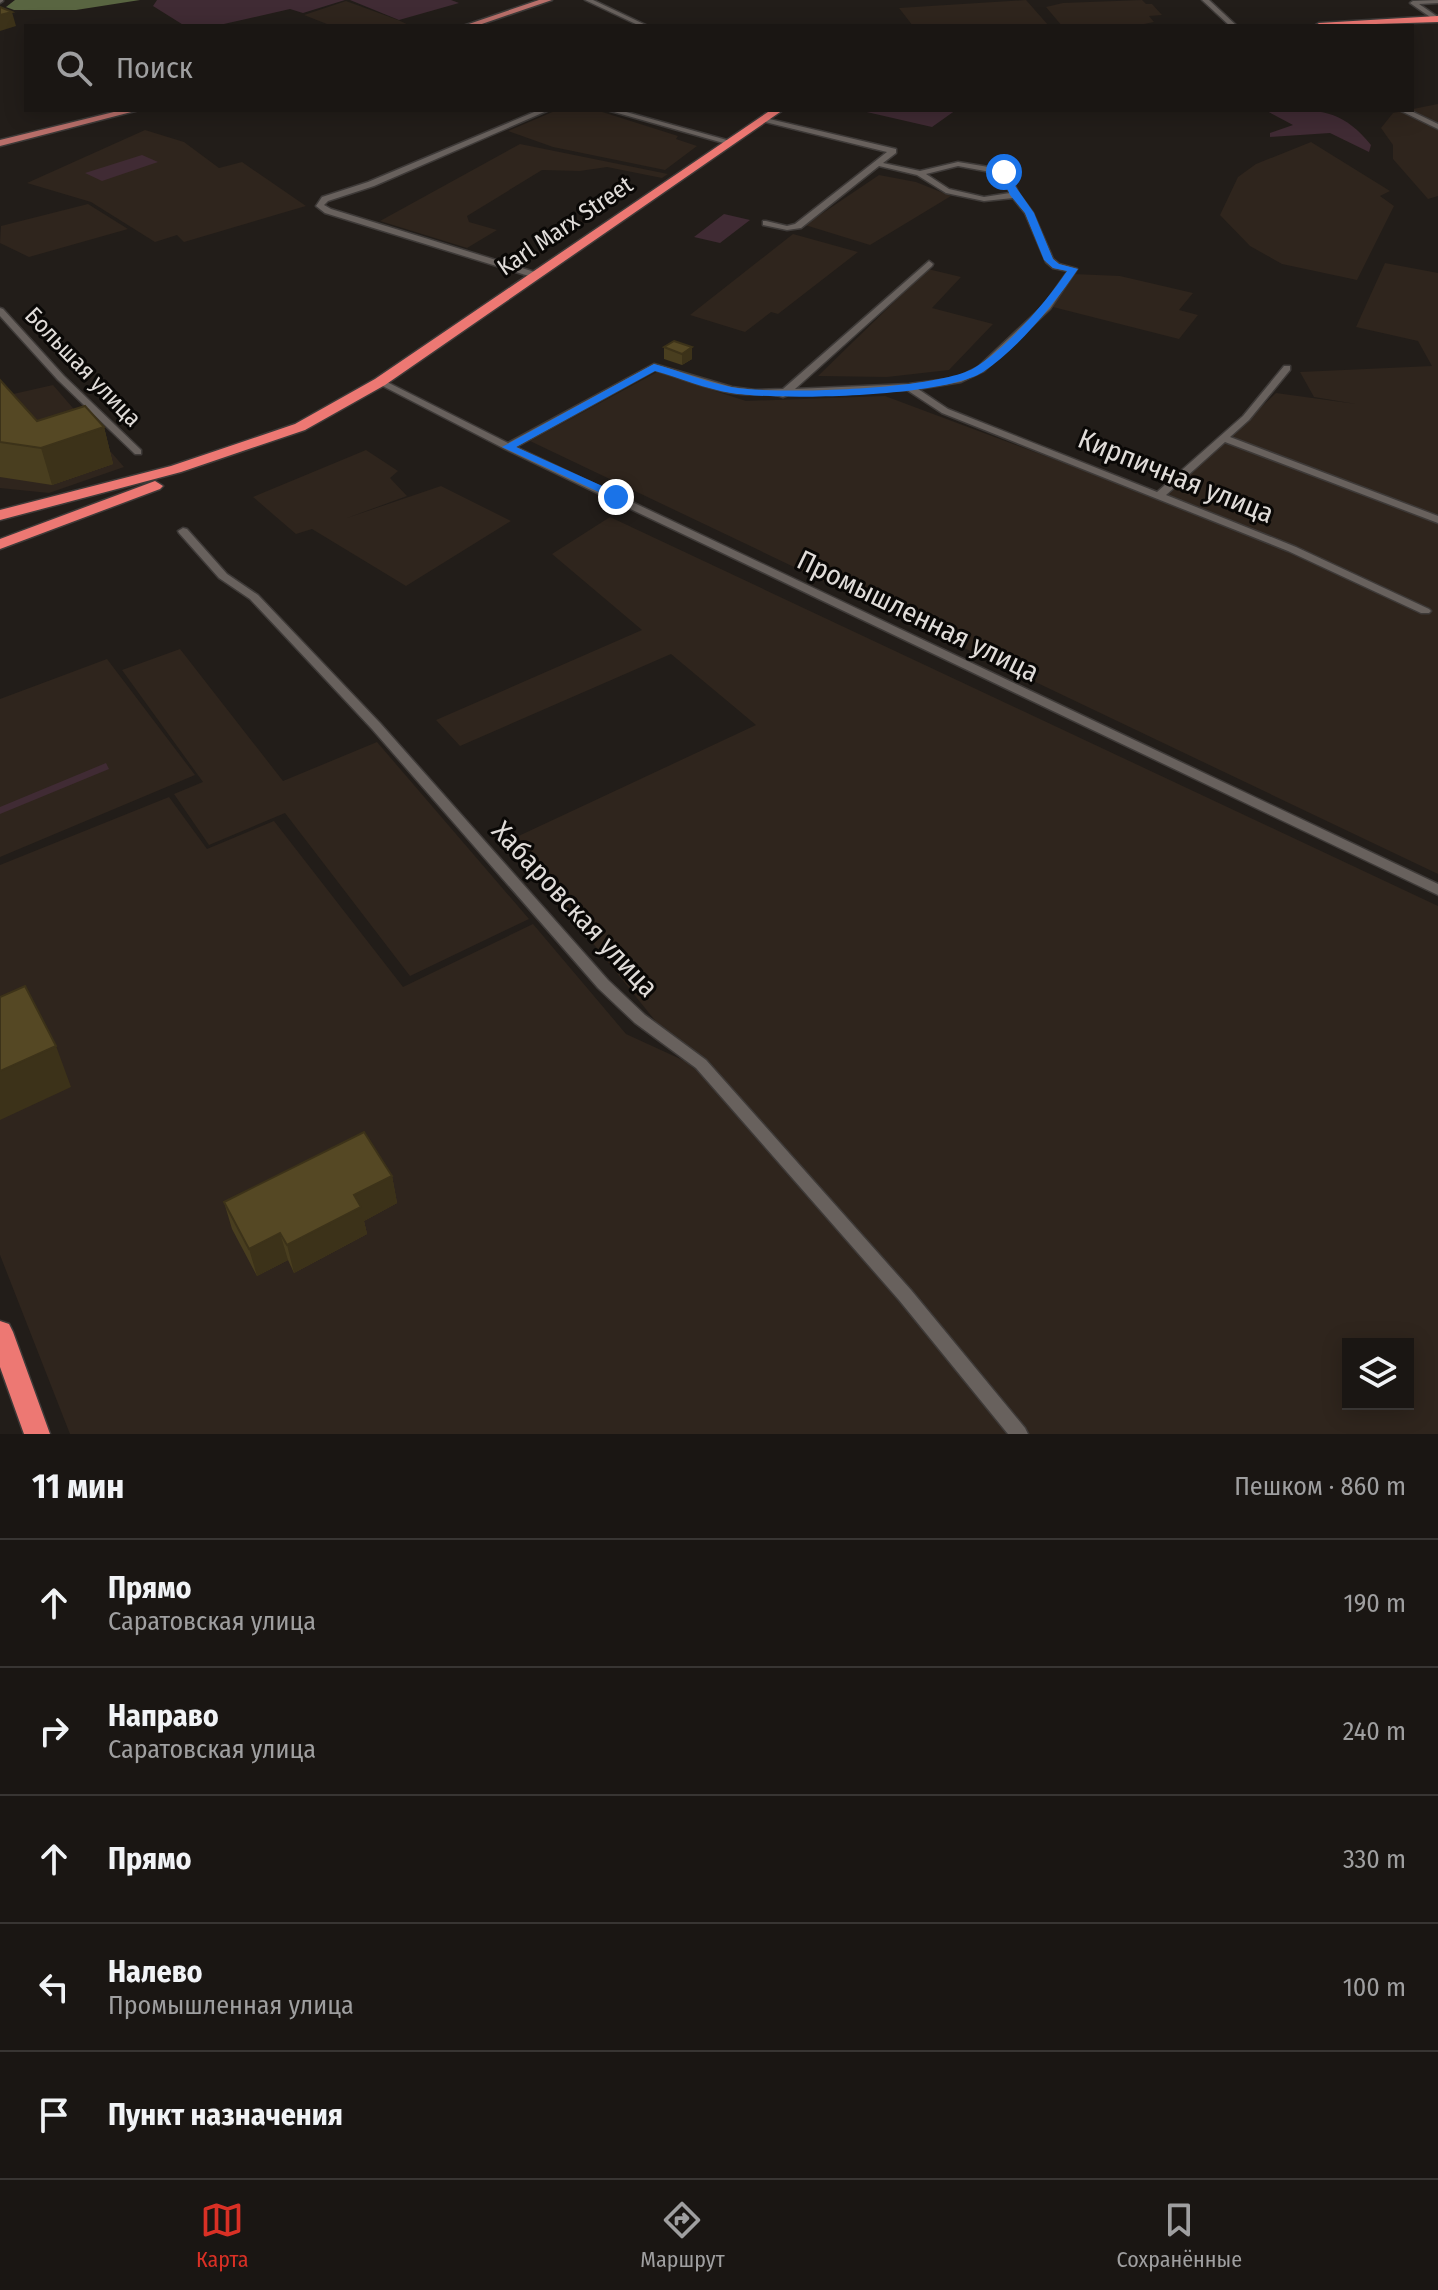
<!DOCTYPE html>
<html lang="ru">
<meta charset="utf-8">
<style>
body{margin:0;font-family:"Fira Sans Condensed",sans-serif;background:#272321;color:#f1f3f6}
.controls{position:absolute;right:24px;bottom:24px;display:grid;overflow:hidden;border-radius:0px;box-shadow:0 4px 20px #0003}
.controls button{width:72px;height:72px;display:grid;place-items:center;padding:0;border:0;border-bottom:2px solid #383533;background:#1a1613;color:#f1f3f6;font:40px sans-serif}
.stop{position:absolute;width:24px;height:24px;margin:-18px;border:6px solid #1a73e8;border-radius:50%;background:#fff}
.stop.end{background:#1a73e8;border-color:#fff;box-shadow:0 2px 8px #0008}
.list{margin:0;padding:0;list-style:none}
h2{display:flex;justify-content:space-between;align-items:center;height:104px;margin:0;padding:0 32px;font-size:34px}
h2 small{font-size:26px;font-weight:400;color:#9f9fa0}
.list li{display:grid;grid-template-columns:52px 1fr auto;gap:24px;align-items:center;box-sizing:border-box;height:128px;padding:0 32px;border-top:2px solid #383533}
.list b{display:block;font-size:30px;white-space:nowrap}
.list p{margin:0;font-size:26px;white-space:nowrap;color:#9f9fa0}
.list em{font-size:26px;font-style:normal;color:#9f9fa0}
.icon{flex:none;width:44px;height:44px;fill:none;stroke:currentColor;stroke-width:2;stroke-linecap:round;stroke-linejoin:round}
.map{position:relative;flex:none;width:1438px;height:1434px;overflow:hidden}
.search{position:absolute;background:#1a1613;box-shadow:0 4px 20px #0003;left:24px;right:24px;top:24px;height:88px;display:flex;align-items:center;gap:20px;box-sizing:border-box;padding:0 28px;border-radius:0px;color:#9f9fa0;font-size:30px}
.sheet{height:744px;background:#1a1613}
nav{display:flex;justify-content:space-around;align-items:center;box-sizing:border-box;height:112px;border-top:2px solid #383533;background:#1a1613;font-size:22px;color:#9f9fa0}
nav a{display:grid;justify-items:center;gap:4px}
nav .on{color:#d93025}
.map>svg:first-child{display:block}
</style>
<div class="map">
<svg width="1438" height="1434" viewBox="0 0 1438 1434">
<rect width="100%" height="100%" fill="#221d19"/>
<path fill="#2f251d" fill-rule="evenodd" d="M1026,0L1049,26H913L899,8Z
M1142,0L1146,4H1152L1162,15L1149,16L1154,22L1134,26H1062L1046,7L1063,3Z
M346,1L398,20L411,26H332L304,15Z
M1438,104V196L1428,199L1393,159V145L1381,128L1393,113Z
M557,110H596L678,136L676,139L697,146L665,170L553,147L508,131Z
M145,130L184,142L219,168L242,162L306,206L184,242L177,235L155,242L91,202L27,183Z
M1311,142L1390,191L1380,196L1394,206L1357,280L1282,264L1250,246L1220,215L1238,177L1256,164Z
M520,144L668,174L662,178L607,167L580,171L542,170L467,216L469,222L497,230L467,248L380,221Z
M879,175L916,182L951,196L870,245L805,225Z
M88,204L128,229L29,257L0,243L1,226Z
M793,234L858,252L778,314L771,312L745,332L690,315Z
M1385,263L1438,273V874L530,441L657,372L746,401L885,396L1163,500L1276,393L1356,404L1314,397L1300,372L1432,366L1418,341L1356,327Z
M928,269L961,277L932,308L993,324L949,370L887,377L818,376Z
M1073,274L1120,276L1193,293L1179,310L1198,315L1179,339L1053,307Z
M53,385L124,467L49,493L0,488V397Z
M366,450L398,471L390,478L407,496L347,518L441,486L511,521L406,586L312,529L296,534L253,497Z
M610,517L1438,906V1434H70L0,1255V865L169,797L207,849L274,821L403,987L533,924L626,1034L687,1062L694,1069L510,840L756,725L671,654L460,746L436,720L642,630L552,554ZM1348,1344H1408V1404H1348Z
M180,649L283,781L377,742L529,919L410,976L285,813L209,845L174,794L203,782L122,670Z
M107,659L195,775L0,857V699Z"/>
<path fill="#402b34" d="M157,0H345L303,13L290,9L215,26H185L153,6Z
M350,0H451L459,3L399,20Z
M858,110H956L932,127Z
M1265,110C1312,110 1339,105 1371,145L1369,152L1330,133L1270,137V133L1293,125Z
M142,155L158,162L102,181L85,173Z
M724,214L750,220L720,243L694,237Z
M106,763L109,769L0,814V807Z"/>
<path fill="#596541" d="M15,0H140L76,10H14L6,7Z"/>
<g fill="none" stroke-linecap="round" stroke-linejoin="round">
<defs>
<path id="minor" d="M0,0H3V1L0,3Z
M585,0H593L648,26H640Z
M1202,0H1209L1237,26H1230Z
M1438,0V3L1419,4L1438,17L1436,21L1410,3L1413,1Z
M539,110H549L374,186L328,201L324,205L331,209L538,273V277H532L325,213L316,206L322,197L368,182Z
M607,110H619L734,142L727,144Z
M1399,110H1409L1438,124V129Z
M761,117L896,149V153L883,163L920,171L958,162L1007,170L1019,194L1033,213L1053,259L1059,264L1077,269L1050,309L984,371L961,382L918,389L948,409L1157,492L1243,416L1284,366H1290V370L1249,420L1230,437L1438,516V523L1225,442L1166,495L1296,547L1429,609L1431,611L1429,613H1421L1288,551L942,413L907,390L788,395L783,397C770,392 749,396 733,393C707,389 681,378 655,370L516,447L1438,884V895L505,449L375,382L380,379L383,380L508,443L654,364L732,387L755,390L783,389L929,261L933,264L932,266L795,389L909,384L956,378L978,367L1044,305L1068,271L1053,268L1046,262L1025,213L1013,198L984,201L946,193L917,175L879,166L801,228L787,230L763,225V221H766L787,226L795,224L887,152L761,121ZM958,166L1001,174L1010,193L984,197L949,189L926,174Z
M0,308L3,309L64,376L141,450V454H135L58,380L0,316Z
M183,528L187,529L227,574L258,595L380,723L608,980L645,1015L706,1060L911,1290L1025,1428L1028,1434H1008L899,1300L696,1068L635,1023L598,988L372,729L250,599L219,578L179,533L178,531Z"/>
<path id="major" d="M539,0H552L476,26H463Z
M122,110H139L0,146V140Z"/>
<path id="highway" d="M1438,16V22L1314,26L1319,23Z
M771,110H783L385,385L305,430L181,472L0,520V510L171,466L295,424L375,379Z
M155,481L163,486L160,489L0,549V539Z
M0,1321L9,1324L13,1332L50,1434H24L0,1367Z"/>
</defs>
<use href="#minor" stroke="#3e3a38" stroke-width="3"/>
<use href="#major" stroke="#3e3a38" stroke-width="3"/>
<use href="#highway" stroke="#3e3a38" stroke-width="3"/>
<use href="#minor" fill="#68615d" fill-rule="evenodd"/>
<use href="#major" fill="#b86f6a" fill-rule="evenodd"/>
<use href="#highway" fill="#ed7873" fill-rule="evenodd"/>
</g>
<path fill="#493e1f" d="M664,347H692V359L682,365L664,359Z
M0,380L37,421L104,427L113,464L52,485L0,477Z
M392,1176L397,1203L364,1221L367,1234L294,1273L288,1260L257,1276L232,1229L224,1202Z"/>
<path fill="#3c3219" d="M12,12L16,26L0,31V15Z
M692,347V359L682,365V354Z
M104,427L113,464L52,485L41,448Z
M56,1046L71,1087L0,1120V1071Z
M392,1176L397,1203L364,1221L367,1234L294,1273L287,1245L354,1195Z
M280,1233L288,1260L257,1276L249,1249Z"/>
<path fill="#554824" stroke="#3c3219" stroke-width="2" d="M0,7L12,12L0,15Z
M674,341L692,347L682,354L664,347Z
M0,380L37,421L85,406L104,427L41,448L0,442Z
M25,986L56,1046L0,1071V997Z
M364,1132L392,1176L354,1195L361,1207L287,1245L280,1233L249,1249L224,1202Z"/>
<path fill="#1a73e8" d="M1004,170L1034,213L1053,259L1059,264L1078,269C1055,303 1018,349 983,372C944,397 780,401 731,393C706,389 680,378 655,371L516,447L620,494V499L616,500L502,447L654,364C680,371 705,382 731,387C776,395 936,390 974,368C1005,350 1047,301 1067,271L1053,268L1044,260L1025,213L1010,195L1000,172Z"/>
<g text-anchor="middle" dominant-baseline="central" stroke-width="6" stroke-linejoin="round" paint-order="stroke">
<g font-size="24" fill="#e0dcd9" stroke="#0a0806">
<text transform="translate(565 226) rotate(-34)">Karl Marx Street</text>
<text transform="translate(83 367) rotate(46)">Большая улица</text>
</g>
<g font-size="28" fill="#e0dcd9" stroke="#0a0806">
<text transform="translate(1176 476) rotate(22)">Кирпичная улица</text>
<text transform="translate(918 616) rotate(26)">Промышленная улица</text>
<text transform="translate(575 909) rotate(47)">Хабаровская улица</text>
</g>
</g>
</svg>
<div class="controls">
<button><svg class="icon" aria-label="layers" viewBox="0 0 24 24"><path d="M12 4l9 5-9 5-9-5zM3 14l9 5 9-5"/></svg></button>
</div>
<div class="stop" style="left:1004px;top:172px"></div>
<div class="stop end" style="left:616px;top:497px"></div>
<div class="search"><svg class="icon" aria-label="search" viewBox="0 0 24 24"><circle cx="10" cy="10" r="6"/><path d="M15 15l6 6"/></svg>Поиск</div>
</div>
<section class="sheet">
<h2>11 мин<small>Пешком · 860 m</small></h2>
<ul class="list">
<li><svg class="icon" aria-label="ahead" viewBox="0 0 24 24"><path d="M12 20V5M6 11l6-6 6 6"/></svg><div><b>Прямо</b><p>Саратовская улица</p></div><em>190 m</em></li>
<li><svg class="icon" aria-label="right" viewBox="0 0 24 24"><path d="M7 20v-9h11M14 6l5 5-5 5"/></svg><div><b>Направо</b><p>Саратовская улица</p></div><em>240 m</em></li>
<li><svg class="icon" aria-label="ahead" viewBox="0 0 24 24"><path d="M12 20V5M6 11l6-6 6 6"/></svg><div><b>Прямо</b></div><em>330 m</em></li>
<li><svg class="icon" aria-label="left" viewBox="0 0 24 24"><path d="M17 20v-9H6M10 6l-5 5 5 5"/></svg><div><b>Налево</b><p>Промышленная улица</p></div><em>100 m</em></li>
<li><svg class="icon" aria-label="arrive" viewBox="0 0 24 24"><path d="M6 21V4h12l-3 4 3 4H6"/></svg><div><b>Пункт назначения</b></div></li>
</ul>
</section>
<nav>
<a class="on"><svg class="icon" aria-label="map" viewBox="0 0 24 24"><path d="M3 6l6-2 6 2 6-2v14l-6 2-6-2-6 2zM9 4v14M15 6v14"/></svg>Карта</a>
<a><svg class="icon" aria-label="directions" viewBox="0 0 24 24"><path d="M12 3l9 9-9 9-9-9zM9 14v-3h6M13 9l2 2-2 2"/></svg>Маршрут</a>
<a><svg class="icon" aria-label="saved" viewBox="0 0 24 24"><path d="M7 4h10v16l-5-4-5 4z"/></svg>Сохранённые</a>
</nav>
